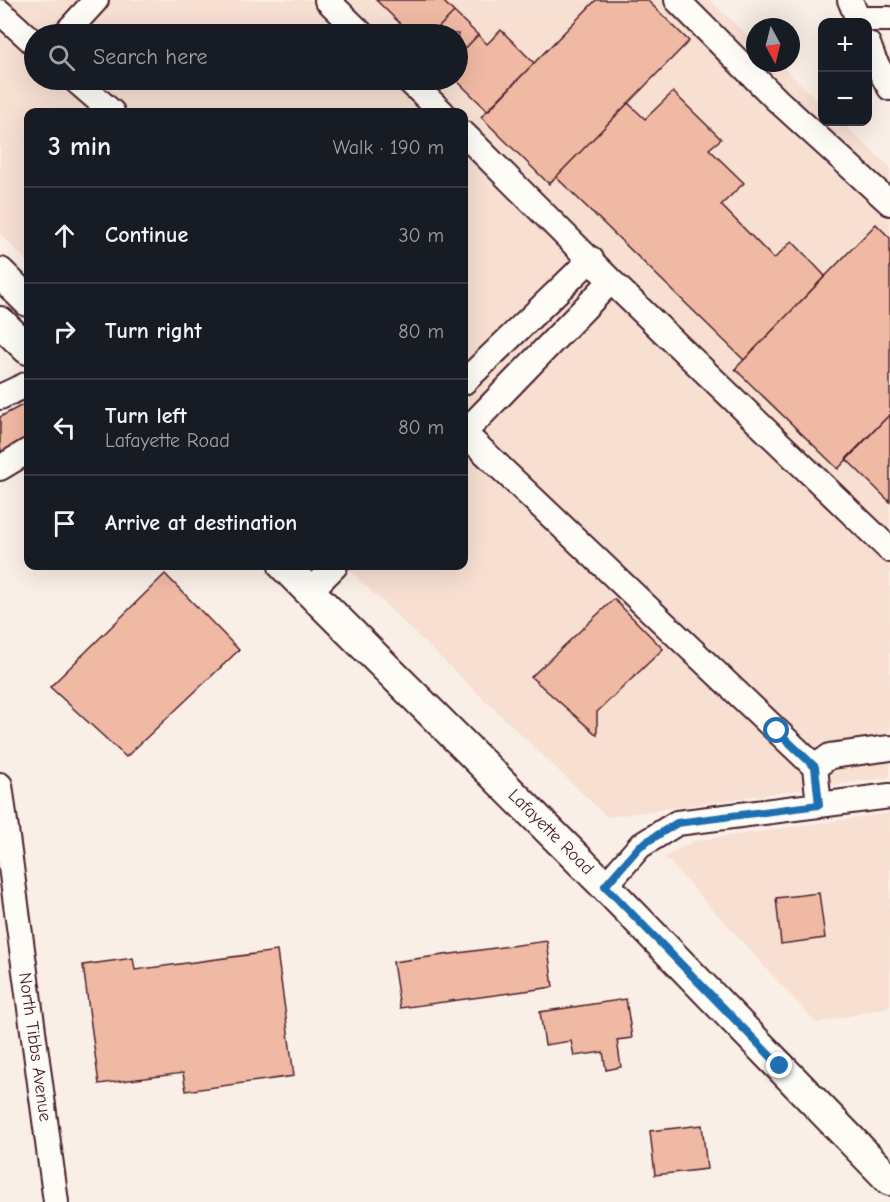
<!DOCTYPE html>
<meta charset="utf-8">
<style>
body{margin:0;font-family:"Comic Neue",sans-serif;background:#242831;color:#f1f3f6}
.controls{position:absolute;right:18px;top:18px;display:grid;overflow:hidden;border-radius:12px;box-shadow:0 6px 24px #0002}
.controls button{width:54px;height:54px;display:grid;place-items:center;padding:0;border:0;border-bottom:2px solid #363941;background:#171b24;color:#f1f3f6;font:30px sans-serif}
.compass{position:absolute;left:746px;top:18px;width:54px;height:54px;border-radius:50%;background:#171b24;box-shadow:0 6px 24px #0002;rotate:173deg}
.stop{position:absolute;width:18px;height:18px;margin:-14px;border:4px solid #1f6fb2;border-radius:50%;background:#fff}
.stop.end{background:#1f6fb2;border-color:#fff;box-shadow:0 2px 6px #0008}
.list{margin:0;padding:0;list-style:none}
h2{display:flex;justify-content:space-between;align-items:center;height:78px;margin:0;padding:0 24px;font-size:26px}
h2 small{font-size:20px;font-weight:400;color:#9ea1a6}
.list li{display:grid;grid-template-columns:39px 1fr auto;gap:18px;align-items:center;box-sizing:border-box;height:96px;padding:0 24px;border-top:2px solid #363941}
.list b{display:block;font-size:22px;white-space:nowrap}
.list p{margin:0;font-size:20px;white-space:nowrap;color:#9ea1a6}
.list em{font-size:20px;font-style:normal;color:#9ea1a6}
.icon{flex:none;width:33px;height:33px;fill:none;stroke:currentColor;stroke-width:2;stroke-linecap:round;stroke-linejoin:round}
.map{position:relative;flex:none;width:890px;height:1202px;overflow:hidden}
.search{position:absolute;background:#171b24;box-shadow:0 6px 24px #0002;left:24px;top:24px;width:444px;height:66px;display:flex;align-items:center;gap:15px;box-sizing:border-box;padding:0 21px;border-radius:33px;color:#9ea1a6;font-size:22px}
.panel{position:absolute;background:#171b24;box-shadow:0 6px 24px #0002;left:24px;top:108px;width:444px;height:462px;border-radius:12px}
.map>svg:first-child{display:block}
</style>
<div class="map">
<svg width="890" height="1202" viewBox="0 0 890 1202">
<rect width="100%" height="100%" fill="#faefe6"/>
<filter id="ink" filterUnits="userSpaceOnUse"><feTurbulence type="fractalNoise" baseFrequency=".0167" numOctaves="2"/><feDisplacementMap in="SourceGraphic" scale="12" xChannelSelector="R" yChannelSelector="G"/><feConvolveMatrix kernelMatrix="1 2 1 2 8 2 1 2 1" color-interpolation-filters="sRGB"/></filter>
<g filter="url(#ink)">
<path fill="#f7dfd2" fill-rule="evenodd" d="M0,0H709L755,42V63H778L822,104V122H841L890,167V777L607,817L345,566H464V112H28V262L0,234ZM34,34H458V80H34Z
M890,813V1007L816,1023L665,857L694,841Z"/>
<path fill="#f0b9a4" stroke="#4a1f2b" stroke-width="1.5" d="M376,0H442L454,12L432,34H411Z
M596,0H647L689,41L549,184L481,117Z
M454,12L478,35L458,56V34H432Z
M501,30L534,63L488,111L456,80L458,56L478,35L487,44Z
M673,92L721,139L709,149L744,183L721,205L774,259L792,241L825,276L744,360L556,177L628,103L645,119Z
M876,224L890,238V414L838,469L735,369Z
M28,402V440L2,455L0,446V417Z
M890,414V502L846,459Z
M165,574L239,650L126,757L50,687Z
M614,599L663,649L597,712V735L531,677Z
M819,893L825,938L781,944L776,898Z
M547,941L553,987L400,1008L393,962Z
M277,951L294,1076L186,1091L183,1073L99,1084L83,965L133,958L135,970Z
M626,999L632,1038L617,1040L621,1067L606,1070L603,1052L574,1056L571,1041L545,1045L540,1012Z
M702,1125L707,1169L655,1175L650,1131Z"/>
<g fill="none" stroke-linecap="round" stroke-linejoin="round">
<defs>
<path id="minor" d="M327,0L362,34
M677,0L777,100L890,203
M850,0L859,22
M0,12L34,43
M858,19H890
M65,34L96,0
M868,44L874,60L890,88
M75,80L112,112
M408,80L442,112
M464,134L611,281L890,550
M464,382L591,259
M0,397L28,384
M464,433L815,767
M464,433L611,281
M0,468L28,451
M310,591L335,566
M0,785L56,1202
M819,805L815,767L830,756L890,748
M605,886L640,846L677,823L890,796"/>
<path id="major" d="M0,273L28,301
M0,322L28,349
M284,566L605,886L890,1180"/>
</defs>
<use href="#minor" stroke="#4a1f2b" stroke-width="28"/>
<use href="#major" stroke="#4a1f2b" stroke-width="34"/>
<use href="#minor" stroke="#fdfcf7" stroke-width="24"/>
<use href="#major" stroke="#fdfcf7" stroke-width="30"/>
</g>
</g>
<g fill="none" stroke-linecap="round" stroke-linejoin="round" filter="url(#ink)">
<path stroke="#1f6fb2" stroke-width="8" d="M777,731L815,767L819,805L677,823L640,846L605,886L780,1066"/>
</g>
<g text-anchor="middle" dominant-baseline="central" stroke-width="4.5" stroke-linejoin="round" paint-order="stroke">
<g font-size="18" fill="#4a1f2b" stroke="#fdfcf7">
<text transform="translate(551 832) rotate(45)">Lafayette Road</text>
<text transform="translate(35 1047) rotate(82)">North Tibbs Avenue</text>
</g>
</g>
</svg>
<div class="controls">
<button>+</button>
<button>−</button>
</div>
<svg class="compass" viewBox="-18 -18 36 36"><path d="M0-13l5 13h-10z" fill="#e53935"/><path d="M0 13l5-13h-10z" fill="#9ea1a6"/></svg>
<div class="stop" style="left:777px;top:731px"></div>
<div class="stop end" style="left:780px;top:1066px"></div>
<div class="search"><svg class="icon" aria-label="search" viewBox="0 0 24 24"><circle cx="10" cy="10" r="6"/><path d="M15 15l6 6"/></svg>Search here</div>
<section class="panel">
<h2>3 min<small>Walk · 190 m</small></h2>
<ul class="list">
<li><svg class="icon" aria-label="ahead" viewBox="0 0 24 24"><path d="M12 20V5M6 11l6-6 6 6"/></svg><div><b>Continue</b></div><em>30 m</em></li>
<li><svg class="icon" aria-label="right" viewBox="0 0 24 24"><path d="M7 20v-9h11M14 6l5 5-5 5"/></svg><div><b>Turn right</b></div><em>80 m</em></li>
<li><svg class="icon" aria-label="left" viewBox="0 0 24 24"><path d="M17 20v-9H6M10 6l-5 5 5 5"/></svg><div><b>Turn left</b><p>Lafayette Road</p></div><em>80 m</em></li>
<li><svg class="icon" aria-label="arrive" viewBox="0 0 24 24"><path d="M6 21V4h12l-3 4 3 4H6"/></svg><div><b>Arrive at destination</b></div></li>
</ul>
</section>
</div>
